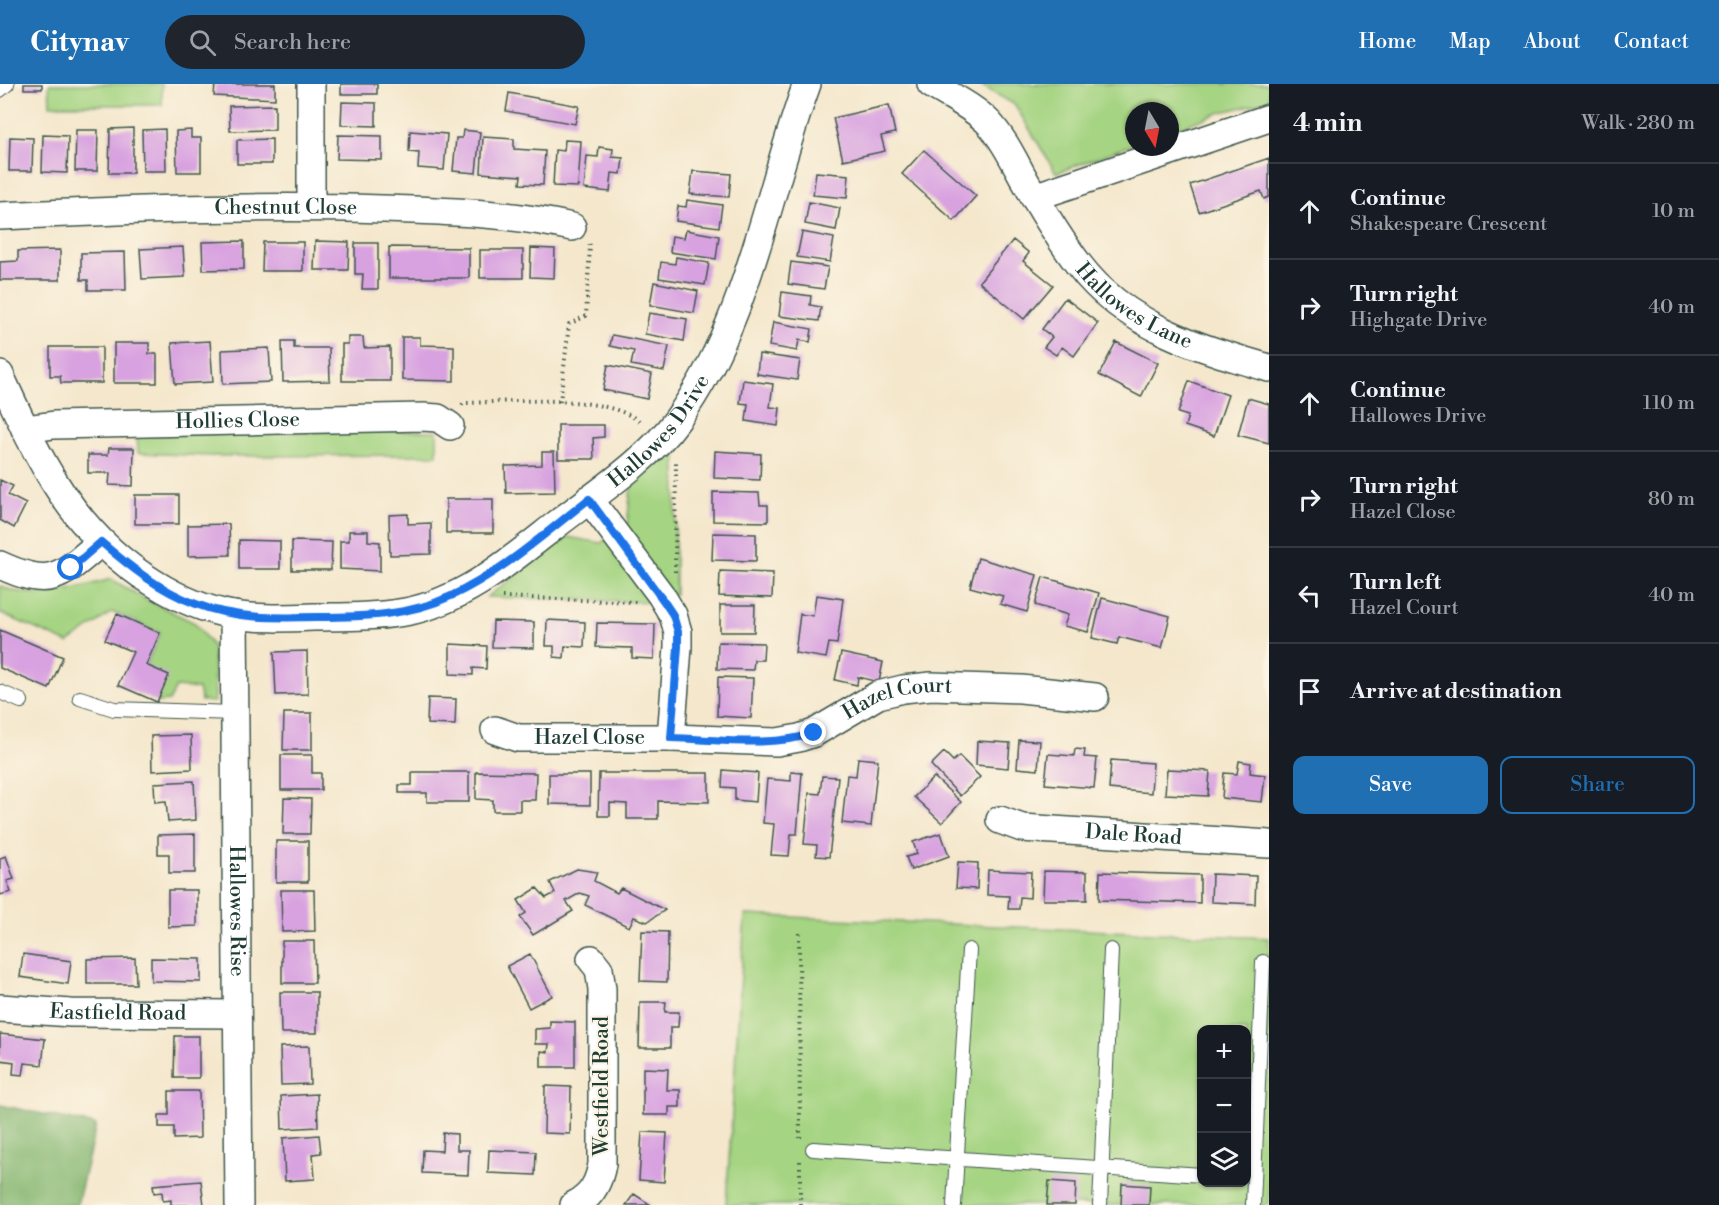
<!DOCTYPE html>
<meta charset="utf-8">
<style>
body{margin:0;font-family:"Libre Bodoni",serif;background:#20242c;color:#f1f3f6}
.controls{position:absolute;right:18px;bottom:18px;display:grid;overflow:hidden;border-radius:12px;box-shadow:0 2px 4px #0004}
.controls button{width:54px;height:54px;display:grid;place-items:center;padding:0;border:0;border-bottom:2px solid #363941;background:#171b24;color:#f1f3f6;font:30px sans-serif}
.compass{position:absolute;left:1125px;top:18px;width:54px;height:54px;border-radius:50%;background:#171b24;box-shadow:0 2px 4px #0004;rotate:170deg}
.stop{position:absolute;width:18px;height:18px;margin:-14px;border:4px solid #1a73e8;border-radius:50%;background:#fff}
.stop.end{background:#1a73e8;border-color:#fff;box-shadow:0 2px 6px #0008}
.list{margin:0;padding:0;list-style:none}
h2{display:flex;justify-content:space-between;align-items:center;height:78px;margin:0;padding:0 24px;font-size:26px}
h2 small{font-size:20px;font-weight:400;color:#9ea1a6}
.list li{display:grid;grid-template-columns:39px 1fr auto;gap:18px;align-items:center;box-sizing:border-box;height:96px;padding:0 24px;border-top:2px solid #363941}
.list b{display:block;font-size:22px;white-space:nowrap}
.list p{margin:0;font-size:20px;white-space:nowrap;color:#9ea1a6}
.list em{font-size:20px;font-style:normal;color:#9ea1a6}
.actions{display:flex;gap:12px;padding:18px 24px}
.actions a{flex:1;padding:14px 0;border:2px solid #1f6fb2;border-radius:12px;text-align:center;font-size:21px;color:#1f6fb2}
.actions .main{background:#1f6fb2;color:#fff}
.icon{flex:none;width:33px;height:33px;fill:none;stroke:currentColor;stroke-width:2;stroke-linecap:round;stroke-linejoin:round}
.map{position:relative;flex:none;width:1269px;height:1121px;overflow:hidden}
header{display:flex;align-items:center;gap:36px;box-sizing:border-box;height:84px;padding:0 30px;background:#1f6fb2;color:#fff}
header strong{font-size:28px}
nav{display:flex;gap:33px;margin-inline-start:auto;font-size:21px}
.search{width:420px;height:54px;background:#20242c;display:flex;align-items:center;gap:15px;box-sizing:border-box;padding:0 21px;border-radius:33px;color:#9ea1a6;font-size:22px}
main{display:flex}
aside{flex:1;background:#171b24}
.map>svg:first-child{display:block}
</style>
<header>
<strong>Citynav</strong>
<div class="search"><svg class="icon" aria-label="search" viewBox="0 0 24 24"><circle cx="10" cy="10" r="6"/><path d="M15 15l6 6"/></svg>Search here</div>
<nav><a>Home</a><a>Map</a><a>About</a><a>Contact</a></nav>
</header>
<main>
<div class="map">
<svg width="1269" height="1121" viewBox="0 0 1269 1121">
<rect width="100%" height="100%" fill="#fcf5e5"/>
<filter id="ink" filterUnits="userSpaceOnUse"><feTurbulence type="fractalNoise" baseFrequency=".0167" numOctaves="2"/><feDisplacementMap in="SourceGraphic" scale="12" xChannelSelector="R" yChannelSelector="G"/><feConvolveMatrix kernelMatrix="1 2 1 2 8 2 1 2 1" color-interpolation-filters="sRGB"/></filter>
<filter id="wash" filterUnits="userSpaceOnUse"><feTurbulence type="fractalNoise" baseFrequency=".008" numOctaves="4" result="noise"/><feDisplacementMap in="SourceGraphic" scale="24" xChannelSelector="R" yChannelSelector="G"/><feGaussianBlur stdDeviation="1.35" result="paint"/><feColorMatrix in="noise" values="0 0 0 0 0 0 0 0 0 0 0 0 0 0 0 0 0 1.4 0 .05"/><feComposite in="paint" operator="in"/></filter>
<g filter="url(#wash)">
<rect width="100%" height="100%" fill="#f4e7cc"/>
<path fill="#a5d482" stroke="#62885b" stroke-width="1.5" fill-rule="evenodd" d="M49,0H162V21H50Z
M979,0H1269V17L1222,28L1170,47V27H1134V60L1056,89L1015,21Z
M362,347H437V371L213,372L138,369L137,351Z
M676,361L675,511L646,518L487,513L568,453L601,459L627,442L631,402Z
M111,495L145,515L195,539L213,563L215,618L201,617L198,605L176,603L169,617L157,618L146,581L160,549L112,528L68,559L0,529V502C33,518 78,504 111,495Z
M745,831L1269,854V1121H726ZM1202,946H1246V1098H1202Z"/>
<path fill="#84b670" stroke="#527a52" stroke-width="1.5" d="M0,1021L96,1041L77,1121H0Z"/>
<g id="blocks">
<path fill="#d8a2e0" d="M24,0H42V5H24Z
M215,0H275V15L214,12Z
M341,0H377V10H341Z
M509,9L579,22L575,40L506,27Z
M342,18L376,19V42L341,41Z
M275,21V46L230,47L229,22Z
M889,21L895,49L881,52L885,67L843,76L833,34Z
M133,44V89H109L110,45Z
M165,45L166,87H143L142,46Z
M76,46H98L97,87H75Z
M191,46V54H201V88H177L176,47Z
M463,46L480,48L476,89L453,87L456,54H462Z
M410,47L447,50L444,86L418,84L419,69L409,68Z
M43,51L68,52L67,89L42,88Z
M338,51L382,52V76L337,75Z
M10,53L33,54L32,87H9Z
M483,53L514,55V65L545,67L543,101L520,100L521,92L481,89Z
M272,55V80H237V56Z
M565,56L581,57L578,103L553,102L555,66L564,67Z
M599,63L613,65L612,73L623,74L621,90L612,89L610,108L584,105L587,72L598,73Z
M924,66L976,112L954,137L902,90Z
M1269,74V113L1264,115L1261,107L1199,128L1190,101Z
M693,87L731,90L729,113L690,110Z
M816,88L849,91L847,114L813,111Z
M687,116L722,121L719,143L676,137L678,122L686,123Z
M809,118L840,124L836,146L805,140Z
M686,146L719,152L716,175L670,168L672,152L684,154Z
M802,148L834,154L830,178L797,173Z
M1013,156L1029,169L1023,177L1053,201L1024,235L979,198Z
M244,157V185L203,186L202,158Z
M315,157L349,158L348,186H314Z
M263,158H303V187H262Z
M355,159H378V205H362L363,190H355Z
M183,163L185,193L142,195L140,165Z
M389,163L469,164V194H389Z
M531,164L555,165L554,194L530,193Z
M60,166V196H0V178L18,177V167Z
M480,166H523V194H480Z
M125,168L126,206H88V196H81V169Z
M676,173L709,179L705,201L659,194L661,178L675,180Z
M791,178L828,183L824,205L788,200Z
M654,198L698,207L694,229L650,221Z
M782,208L811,212L810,221L821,223L819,237L779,232Z
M1065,214L1098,239L1074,272L1062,263L1056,271L1044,263L1052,253L1042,245Z
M649,229L687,235L684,257L645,250Z
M773,238L812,245L810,258L799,256L797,267L769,262Z
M612,251L669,262L664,287L631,281L634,267L610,262Z
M348,253H363L364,264L390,263V297H342V260H348Z
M402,253H420V261L454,262V297L402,296Z
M210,257L213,298L175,300L172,259Z
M282,257H294V264H329L330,297L283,298Z
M1116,258L1158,279L1141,313L1099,291Z
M114,259H149V270H157V299H114Z
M50,263H102V299H61L60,292H50Z
M269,264L271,298L223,300L222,266Z
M759,270L800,276L797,296L757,290Z
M608,281L652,290L647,315L603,306Z
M743,296L773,300L770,323L780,324L778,342L746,337L748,320L740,319Z
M1189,297L1228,311L1214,352L1185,342L1188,332L1178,329Z
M1248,314L1269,320V359L1238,351Z
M558,341H604V353L593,354L594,375H558Z
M109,364H134L133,402L109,401L110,389H88V371H108Z
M715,367L761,370L760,396L714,394Z
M542,368H554L555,408L506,409L505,382L542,381Z
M0,396L13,402L8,411L26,420L14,444L0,436Z
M713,408L759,409L760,421H768V438L713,437Z
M135,411H179V440H135Z
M446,415H493V449H446Z
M408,430V440L431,439V470L390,471L389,431Z
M229,440L230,471L188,472V441Z
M349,447H368V457L380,458V487L340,485V457H349Z
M713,449L756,450V477L712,476Z
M239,456L280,457V485H239Z
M292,457L332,458L331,486H292Z
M978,474L1037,491L1027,528L1000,520L1003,512L970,503Z
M720,487L773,489L772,514L719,512Z
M1043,493L1099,509L1088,548L1064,542L1068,531L1035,521Z
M816,511L843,515L837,560L829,559L826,574L795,569L800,530L813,532Z
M1102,514L1170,532L1162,564L1119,553L1117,560L1092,554Z
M720,521H755L754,548H720Z
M117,530L160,549L146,581L169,591L157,618L118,601L133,568L105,556Z
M547,536L585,538L584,563L565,562L564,574L554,573V562H546Z
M493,537L534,538V564L492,563Z
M597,539L655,540L654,575L632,574V564L596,563Z
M0,546L63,573L49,605L0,584Z
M718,558L764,559L763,576H754L753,586L717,585Z
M450,560L487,562L486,585L473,584V591L450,590Z
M307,567L308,610L276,611L274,568Z
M841,569L883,578L879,598L858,593L857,601L835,596Z
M718,593L753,594L751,634L717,632Z
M428,614L456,615L455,641L427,640Z
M284,629H312V666H283Z
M191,651L192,685L152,687L151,652Z
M1019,656L1040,657L1038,686L1017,684Z
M977,657L1010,659L1008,684L976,681Z
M1075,665L1085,666L1084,673L1097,674L1094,704L1045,700L1048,670L1074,672Z
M944,668L953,677L959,672L980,693L960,712L931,681Z
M281,671H312V689H321V706H281Z
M858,674L878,676L871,742L842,739L847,691L856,692Z
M1111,676L1153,679L1151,709L1109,705Z
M1239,677L1251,679L1250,689L1265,691L1262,718L1222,714L1224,689L1237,690Z
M1167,685L1210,687L1208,712L1165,710Z
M723,686L758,689L756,718L735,716V704L722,703Z
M412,688H469V718H427V709H399V701H412Z
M476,688L536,689L535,716H520V727H493V716L476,715Z
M791,688L802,689L797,750H791L789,772L771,771L774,740L763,739L767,695L791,697Z
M599,689H709V718L658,717V735H627V720L610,719V732H598Z
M549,690H590V721L549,720Z
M822,692L838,693L829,773L816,772L817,761L804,760L809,709L820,710Z
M934,693L961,718L942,739L914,713Z
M194,697L196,736L168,738L166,717L155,718L154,699Z
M284,714L311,715L310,750H283Z
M941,749L949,772L911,786L906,773L917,770L913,758Z
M195,750V789H169V770H158V751Z
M276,757H308V798H276Z
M6,772L14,795L7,797L11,808L0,811V774Z
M958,778L978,779L977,805L956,804Z
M577,785L597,788L594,797L617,809L621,804L665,826L647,838L634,833L629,843L585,821L589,812L580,809L566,817L573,827L533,851L520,833L526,829L518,816L537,804L546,814L555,809L550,798Z
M988,786L1031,788L1030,814L1020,813L1019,825H1008L1009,812L987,811Z
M1044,787L1087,788V816H1043Z
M1100,788L1200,791V819L1099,816Z
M1212,790L1256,792L1255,820L1211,818Z
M168,806H197V842L168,843Z
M281,806H314L315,847L282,848Z
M642,847L668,848L667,898L640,897Z
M282,857H314L315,899H282Z
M23,870L71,877L68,900L20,893Z
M530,870L552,912L529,924L507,882Z
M135,874L136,900H87V875Z
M151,874L201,875V898L151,897Z
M280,908H317V949H281Z
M640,918H666L665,928H679L678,943H670V964H639Z
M550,937L575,938V983H541V967L548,968L549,960H535V945L550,944Z
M0,950L45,955L42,981L25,979L23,991L13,990L14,978L0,976Z
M175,952H199V994H174Z
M309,962L310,1000L281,1001L280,963Z
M643,984L668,985L667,1006H680V1023H669V1031H643Z
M545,1002L571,1003L570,1050L544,1049Z
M169,1007H199L200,1054L174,1055V1043H159V1031H169Z
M317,1010L318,1043L282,1045L281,1012Z
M642,1048L667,1049L664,1098L639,1096Z
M443,1049L457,1050V1066H469L468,1091L422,1089L423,1066L442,1067Z
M319,1051L321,1069L313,1070L315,1095L285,1097L283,1054Z
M489,1066L536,1068L535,1091L488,1089Z
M201,1097L204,1121H171V1116L163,1117L162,1108L154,1109L153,1101Z
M1049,1097L1076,1099L1075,1121H1047Z
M1122,1100L1150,1102L1149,1121H1121Z
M634,1110L651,1121H626Z"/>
</g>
</g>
<g filter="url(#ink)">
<use href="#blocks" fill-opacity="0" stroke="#3f564b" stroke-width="1.5"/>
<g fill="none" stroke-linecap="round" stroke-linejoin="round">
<defs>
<path id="service" d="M0,6L7,0
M0,608L21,617
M80,614L114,625L234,629
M813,1065L1202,1091
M954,1121L969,866
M1100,1121L1111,866
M1253,1121L1263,878"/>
<g id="minor">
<path id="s1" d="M931,0C950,12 972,22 988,38C1005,56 1015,79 1027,100C1043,128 1060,156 1079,181C1125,242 1199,264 1269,284"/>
<path d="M1034,113L1269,34"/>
<path d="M311,123V0"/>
<path id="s2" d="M0,132C127,126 255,121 382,125C445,127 511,129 572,143"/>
<path id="s3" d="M0,291C38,375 73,450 154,499C178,514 205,526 233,531C259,535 287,534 313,533C343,533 375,533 405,528C464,517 511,476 557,440C596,410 649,375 677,336C749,237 766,112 807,0"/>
<path id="s4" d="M25,345L54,341L423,333L438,334L450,342"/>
<path d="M589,415L661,511L673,531L678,548V563L671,654"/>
<path d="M0,481C52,505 60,493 101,458"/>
<path id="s5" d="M234,531L239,1121"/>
<path id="s6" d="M495,646L518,654H671L777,658L799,654L814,649L878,611L903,605L931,602L1021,605L1095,613"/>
<path id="s7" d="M1000,736L1022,744L1269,760"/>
<path id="s8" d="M0,924L71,929L236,930"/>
<path d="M574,1121C592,1113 599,1098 602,1080V905L599,885L591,875"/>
</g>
</defs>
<use href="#service" stroke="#3f564b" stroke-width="16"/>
<use href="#minor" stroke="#3f564b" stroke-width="30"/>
<path stroke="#3f564b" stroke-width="4" stroke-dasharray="1.5 4.5" stroke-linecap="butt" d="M560,318L569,240L586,232L590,162L589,159
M462,321L464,319C511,318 603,308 642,339
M675,488L676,376
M502,513L636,518
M799,849L800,1054
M800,1077V1121"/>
<use href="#service" stroke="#fff" stroke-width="14"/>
<use href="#minor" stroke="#fff" stroke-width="27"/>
</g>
</g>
<g fill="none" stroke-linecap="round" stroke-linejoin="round" filter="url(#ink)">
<path stroke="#1a73e8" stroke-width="8" d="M71,484L101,458C130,483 159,506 196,520C234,535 276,534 317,533C363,533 409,532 451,512C502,488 544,450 589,415L665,519L673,531L678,548V563L671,654C715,655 773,664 814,649"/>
</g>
<g text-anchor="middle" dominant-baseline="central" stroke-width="4.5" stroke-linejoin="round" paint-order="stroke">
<g font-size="21" fill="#1f3d34" stroke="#fcf5e5">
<text stroke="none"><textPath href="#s2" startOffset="286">Chestnut Close</textPath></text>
<text stroke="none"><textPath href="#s1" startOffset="308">Hallowes Lane</textPath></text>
<text stroke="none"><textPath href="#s4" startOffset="213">Hollies Close</textPath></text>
<text stroke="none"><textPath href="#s3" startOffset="838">Hallowes Drive</textPath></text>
<text stroke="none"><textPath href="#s6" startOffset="414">Hazel Court</textPath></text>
<text stroke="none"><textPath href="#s6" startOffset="96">Hazel Close</textPath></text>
<text stroke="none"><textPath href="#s7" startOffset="135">Dale Road</textPath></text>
<text stroke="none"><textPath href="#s5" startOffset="296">Hallowes Rise</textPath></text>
<text stroke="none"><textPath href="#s8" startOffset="118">Eastfield Road</textPath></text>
<text transform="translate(602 1002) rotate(-90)">Westfield Road</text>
</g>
</g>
</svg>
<div class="controls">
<button>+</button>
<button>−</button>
<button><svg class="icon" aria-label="layers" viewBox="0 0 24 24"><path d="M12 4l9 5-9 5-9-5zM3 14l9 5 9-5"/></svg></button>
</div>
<svg class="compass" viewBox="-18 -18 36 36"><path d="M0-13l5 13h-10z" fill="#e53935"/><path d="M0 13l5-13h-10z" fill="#9ea1a6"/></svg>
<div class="stop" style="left:71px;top:484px"></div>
<div class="stop end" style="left:814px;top:649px"></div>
</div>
<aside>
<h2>4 min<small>Walk · 280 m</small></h2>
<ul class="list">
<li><svg class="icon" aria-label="ahead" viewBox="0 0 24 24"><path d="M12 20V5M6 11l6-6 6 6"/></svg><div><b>Continue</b><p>Shakespeare Crescent</p></div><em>10 m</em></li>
<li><svg class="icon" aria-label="right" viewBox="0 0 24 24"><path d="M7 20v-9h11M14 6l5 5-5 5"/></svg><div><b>Turn right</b><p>Highgate Drive</p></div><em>40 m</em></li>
<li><svg class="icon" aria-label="ahead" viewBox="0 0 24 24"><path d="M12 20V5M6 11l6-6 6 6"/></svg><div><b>Continue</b><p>Hallowes Drive</p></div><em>110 m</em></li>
<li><svg class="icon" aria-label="right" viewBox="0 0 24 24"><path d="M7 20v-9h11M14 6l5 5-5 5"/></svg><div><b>Turn right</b><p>Hazel Close</p></div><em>80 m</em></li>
<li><svg class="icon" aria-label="left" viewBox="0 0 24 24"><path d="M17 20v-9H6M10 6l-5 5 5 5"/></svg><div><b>Turn left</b><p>Hazel Court</p></div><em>40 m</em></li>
<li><svg class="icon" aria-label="arrive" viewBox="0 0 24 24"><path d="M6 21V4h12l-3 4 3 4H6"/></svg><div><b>Arrive at destination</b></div></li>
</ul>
<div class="actions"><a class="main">Save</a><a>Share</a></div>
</aside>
</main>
